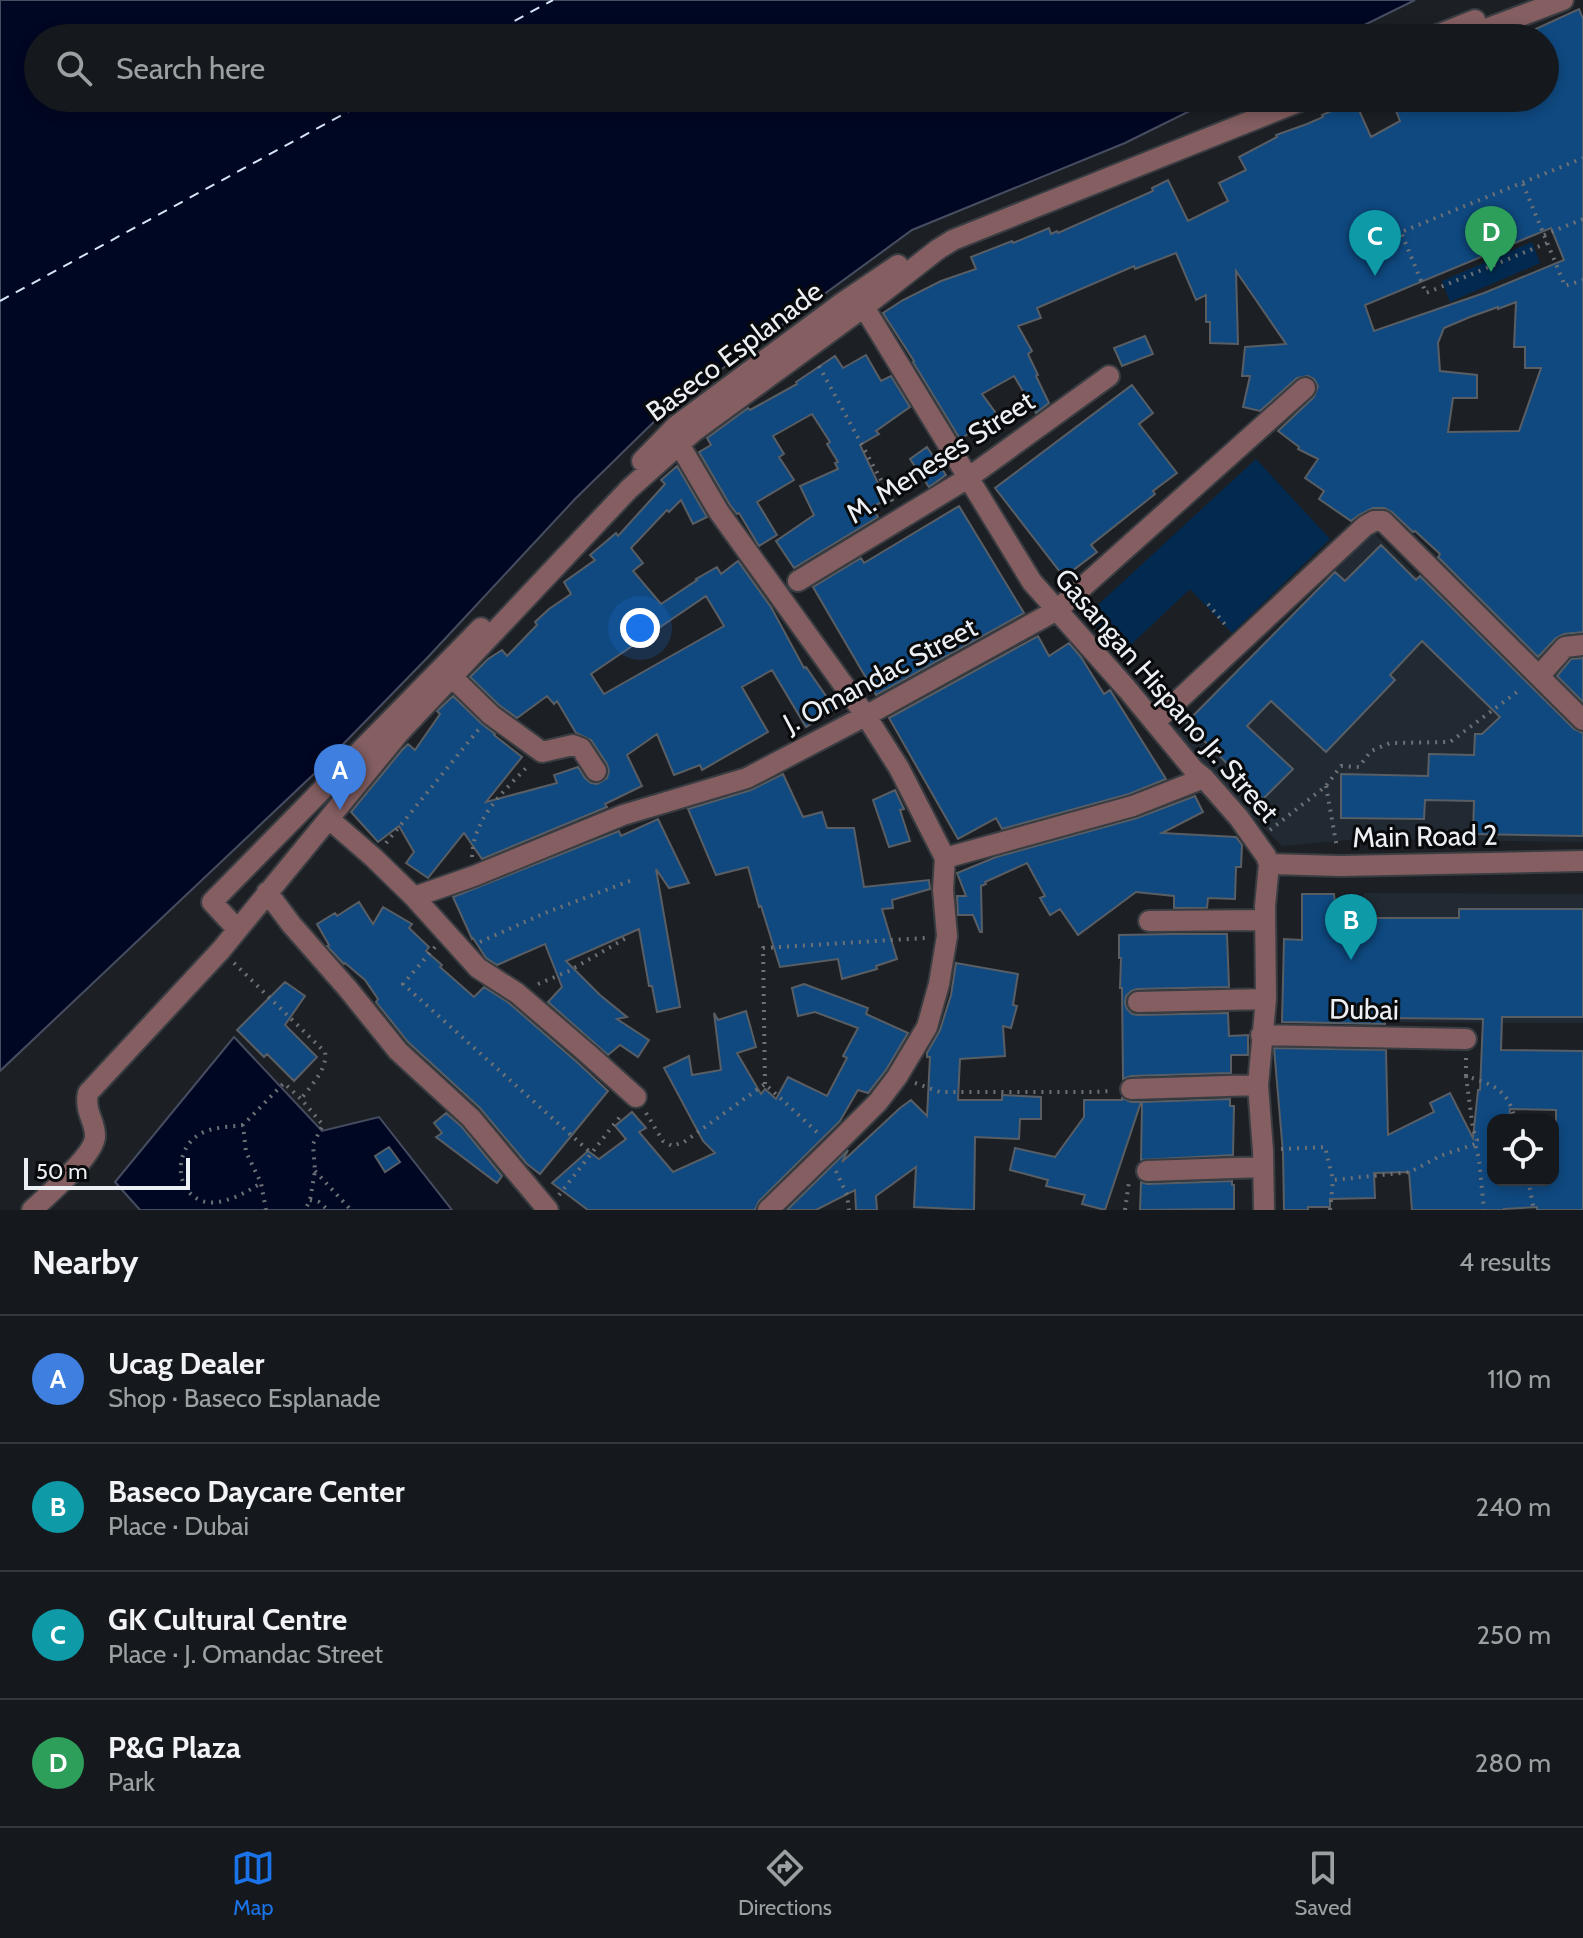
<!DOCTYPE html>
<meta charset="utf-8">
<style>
body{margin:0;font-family:Cabin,sans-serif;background:#1e2125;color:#f1f3f6}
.controls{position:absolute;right:24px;bottom:24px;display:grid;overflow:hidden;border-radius:16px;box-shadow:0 4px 12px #0003}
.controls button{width:72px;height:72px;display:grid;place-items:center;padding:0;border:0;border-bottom:2px solid #34373b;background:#15181c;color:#f1f3f6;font:40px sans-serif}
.scale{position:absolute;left:24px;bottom:20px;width:166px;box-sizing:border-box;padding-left:8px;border:4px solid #eceff3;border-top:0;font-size:22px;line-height:28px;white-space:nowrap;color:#eceff3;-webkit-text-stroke:6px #080a0c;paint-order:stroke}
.you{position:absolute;left:640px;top:628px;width:28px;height:28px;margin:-20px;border:6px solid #fff;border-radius:50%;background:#1a73e8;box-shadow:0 0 0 12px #1a73e833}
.badge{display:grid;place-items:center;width:52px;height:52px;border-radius:50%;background:#1a73e8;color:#fff;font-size:26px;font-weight:700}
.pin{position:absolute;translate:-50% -66px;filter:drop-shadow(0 2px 4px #0008)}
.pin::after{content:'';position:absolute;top:42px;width:28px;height:24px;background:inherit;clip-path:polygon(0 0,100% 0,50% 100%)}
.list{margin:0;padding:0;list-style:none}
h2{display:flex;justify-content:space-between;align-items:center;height:104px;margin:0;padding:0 32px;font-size:34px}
h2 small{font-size:26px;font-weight:400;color:#9da0a3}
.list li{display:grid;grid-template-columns:52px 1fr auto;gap:24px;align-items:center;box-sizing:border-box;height:128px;padding:0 32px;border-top:2px solid #34373b}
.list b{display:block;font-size:30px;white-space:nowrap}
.list p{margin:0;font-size:26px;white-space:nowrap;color:#9da0a3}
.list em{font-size:26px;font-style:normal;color:#9da0a3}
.icon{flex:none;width:44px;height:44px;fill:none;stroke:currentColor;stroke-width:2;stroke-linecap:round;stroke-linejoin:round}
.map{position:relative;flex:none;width:1583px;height:1210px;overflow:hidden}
.search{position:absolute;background:#15181c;box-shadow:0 4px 12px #0003;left:24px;right:24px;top:24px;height:88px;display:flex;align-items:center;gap:20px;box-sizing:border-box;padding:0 28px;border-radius:44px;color:#9da0a3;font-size:30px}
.sheet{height:616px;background:#15181c}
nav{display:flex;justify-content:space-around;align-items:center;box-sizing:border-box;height:112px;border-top:2px solid #34373b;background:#15181c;font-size:22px;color:#9da0a3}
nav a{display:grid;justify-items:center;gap:4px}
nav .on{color:#1a73e8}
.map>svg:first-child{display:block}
</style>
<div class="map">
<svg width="1583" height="1210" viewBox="0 0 1583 1210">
<rect width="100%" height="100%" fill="#1c2025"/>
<path fill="#212a33" d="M1373,532L1583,741V842L1360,839L1282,846L1171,735Z
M1364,893L1583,894V1023L1363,1022Z"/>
<path fill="#022a51" d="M1532,242L1540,263L1450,302L1442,281Z
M1256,459L1330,539L1232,633L1190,589L1121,654L1086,616Z"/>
<path fill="#000722" stroke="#474d61" stroke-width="2" d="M0,0H1415L1338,38H38V98H1216L1125,143L912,230L667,409L575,499L428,657L316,772L0,1071Z
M234,1037L322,1131L379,1117L452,1210H140L115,1182Z"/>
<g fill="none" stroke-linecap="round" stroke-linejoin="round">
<path stroke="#d7e5f6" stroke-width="2" stroke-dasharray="10 8" stroke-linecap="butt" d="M483,38L553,0
M0,301L373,98"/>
</g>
<path fill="#0f4980" stroke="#595e64" stroke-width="2" fill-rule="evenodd" d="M1579,9L1583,19V632L1564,634L1556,638L1538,657L1438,557L1440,554L1415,531L1413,532L1392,512L1384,508H1373L1359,515L1351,521L1319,499L1324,491L1305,478L1318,459L1298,449L1299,447L1278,431L1314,397L1318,386L1314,379L1308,376L1297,378L1260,411L1243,407L1250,376H1242L1245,347L1286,344L1236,271L1238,344L1210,343V322H1206V295L1196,300L1176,253L1135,269L1134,266L1037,308L1041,318L1018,326L1032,351L1028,354L1038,375L1036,376L1049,403L1036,413L1014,376L982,394L998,416L960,439L913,362L914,361L883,313L903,300L941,281L976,269L971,257L1012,241L1013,243L1049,228L1051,234L1057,231L1058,233L1153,191L1152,188L1168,180L1188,221L1228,201L1219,183L1246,170L1239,157L1277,137L1276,135L1307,124L1323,117L1322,115L1355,101L1371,137L1400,121L1391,98H1545V38H1516ZM1551,228L1564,260L1484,293L1374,331L1365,305ZM1516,302L1514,347H1525V368H1541L1519,431L1448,432L1453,398H1477V375L1440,371L1438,343L1444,328L1470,317L1498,307V309Z
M1145,336L1153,354L1122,366L1114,348Z
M866,355L881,381L891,376L910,407L876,431L879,434L860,445L886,500L872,507L878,517L794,568L776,541L814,515L800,486L838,469L835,463L838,462L827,444L830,442L812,414L773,436L784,454L779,457L794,480L757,502L777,535L759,546L739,513L737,514L730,505L699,452L711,445L707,438L748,408L750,410L797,384L796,382L835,356L843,368Z
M1132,385L1153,413L1139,424L1177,473L1153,491L1155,494L1091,545L1097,552L1064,577L995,488Z
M927,447L946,475L929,487L910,459Z
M677,466L707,517L693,524L681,500L669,512L667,510L631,548L643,563L633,571L661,604L697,580L696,579L717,567L721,574L738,561L771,607L804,668L806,667L835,709L806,727L772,670L742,687L768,732L702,770L700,765L674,775L657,734L627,755L642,786L605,804L607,807L482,859L464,833L428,878L406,863L414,852L399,826L378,842L351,812L402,750L408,744L415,750L440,714L437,711L453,696L482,724L495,734L494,735L522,757L486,802L557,783L554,775L578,767L585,778L591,783L597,784L607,778L609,771L607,764L591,740L576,733L557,701L554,704L547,696L517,718L499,705L470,677L488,659L502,650L507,656L537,625L535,622L549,609L571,594L564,582L595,560L590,555L616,533L618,536L665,484L661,480ZM706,596L724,626L604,694L591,674Z
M959,506L1024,613L876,695L813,587L861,558L864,563Z
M1381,545L1416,580L1420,576L1574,729L1583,733V836L1473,834L1474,801L1425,800L1424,819L1341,818V774L1428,776L1429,754L1474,755L1475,734H1482L1500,717L1422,641L1390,675L1395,680L1326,752L1271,701L1247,726L1293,769L1263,799L1186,723L1335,572L1345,581Z
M1038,636L1049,656L1069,643L1081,657L1104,694L1110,690L1166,779L1129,794L1002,829L996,818L958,839L889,718Z
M1583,658V702L1557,676L1571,659Z
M783,774L803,817L822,812L827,828H854L864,887L929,880L930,889L892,900L893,908L882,909L897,959L876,966L877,969L842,979L838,959L780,967L761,906L759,907L748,867L716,875L688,809L751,790Z
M895,790L904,809L900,810L910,841L889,847L873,800Z
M1195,796L1203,812L1162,833L1236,837L1242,845L1241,867H1236L1235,899L1208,898L1207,908H1174V896L1136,892L1078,935L1060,909L1050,915L1040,898L1045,896L1027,863L985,882L986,884L981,886L982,932H980L973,915H958L957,896H966L957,873L996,857L1137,818Z
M658,819L689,883L669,888L656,869L680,1007L657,1012L652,986H649L639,929L566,961L600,995L627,1017L617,1019L649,1040L638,1057L620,1045L608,1055L548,1002L562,987L545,944L497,965L486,958L473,938L472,939L453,897L619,831L621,836Z
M1302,894H1334L1335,903L1359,902V918H1459V909H1583V1017H1502L1501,1050L1583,1051V1210H1537V1207L1504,1209V1210H1412L1409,1172L1374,1173L1375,1198L1330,1199V1207H1308V1210H1284L1283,1153L1274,1048L1386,1050L1388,1135L1434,1112L1430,1103L1450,1093L1473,1138L1478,1090H1480L1483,1019L1385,1018V1024L1282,1022L1284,939L1302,940ZM1510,1109L1556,1110V1172H1553V1180H1493V1120H1509Z
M359,902L373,924L383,907L412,924L409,928L429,947L426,951L442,965L440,967L474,997L484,987L509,1003L578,1063L608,1091L540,1174L527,1164L480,1108L408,1042L376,1002L378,999L365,980L345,963L344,964L327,946L329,945L317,924L335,913L337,916Z
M1173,934H1227L1229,987L1137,989L1131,991L1126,996L1125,1003L1127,1009L1132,1014L1138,1015L1228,1013L1229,1036L1248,1035V1055H1231V1073L1131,1076L1123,1079L1122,988H1120L1121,958H1119V935Z
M956,963L1018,974L1013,1005L1017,1006L1011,1028L1003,1026L1005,1056L960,1059L958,1100H1002V1095L1041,1097V1119H1020L1019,1139L975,1137L974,1210L914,1207L916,1167L876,1196L877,1210H856L855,1190L816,1210H787L848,1150L842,1162L900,1108L911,1100L927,1116L930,1057H927V1053L940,1030L951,995Z
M285,982L305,996L285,1025L317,1057L294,1081L267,1054L264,1057L237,1030Z
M804,984L868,1008L866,1014L908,1033L886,1070L868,1093L858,1090L840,1121L759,1201L755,1210H588L552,1183L588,1151L599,1159L626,1139L615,1126L632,1112L646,1128L639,1132L673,1172L715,1153L703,1141L664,1068L689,1056L692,1075L721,1070L714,1013L718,1020L746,1011L756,1047L737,1053L761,1094L765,1089L776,1099L788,1077L827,1096L847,1058L843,1056L858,1028L815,1012L798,1016L792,988Z
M1122,1098L1131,1102H1141L1105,1210L1082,1204L1085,1195L1046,1186L1048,1180L1010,1170L1015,1148L1055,1157L1084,1117V1100H1122Z
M1230,1099V1106H1234L1233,1155L1141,1160L1142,1102Z
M446,1113L462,1127L502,1176L497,1183L436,1137L442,1133L434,1123Z
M389,1147L400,1162L385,1172L375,1156Z
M1232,1181V1185H1234V1209L1140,1210L1141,1182L1147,1184Z"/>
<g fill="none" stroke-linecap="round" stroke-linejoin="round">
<defs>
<path id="minor" d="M1430,38L1475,20
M1462,38L1563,0
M864,307L1032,582L1127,689L1194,770L1204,778L1239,818L1266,856L1269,864L1265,906L1266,999L1258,1085L1263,1151L1264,1210
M679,444L719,512L866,716L899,768L945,858L943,890L947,936L939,984L927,1027L897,1077L878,1102L833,1147L768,1210
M642,461L676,426L842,303L898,265
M798,581L968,478L1109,376
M1539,676L1565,647L1583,645
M453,678L491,715L542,752L573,745L581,748L596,771
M1155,722L1365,526L1374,521H1383L1583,720
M329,819L374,858L414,897L478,968L517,993L587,1053L636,1097
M945,858L1133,806L1204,778
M1269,864L1340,866L1583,861
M267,892L291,924L348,989L398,1051L471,1118L548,1210
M414,897L474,876L623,815L747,778L869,714L1057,610L1305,388
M1149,921L1265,920
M237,929L212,902L481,628
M1138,1002L1266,999
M1261,1035L1466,1039
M1131,1089L1258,1085
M1147,1171L1263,1167
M32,1210C47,1196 94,1155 95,1137C96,1122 84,1112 88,1093L221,950L399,733L629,489L693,432L864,307L937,250L953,240L1308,98"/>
</defs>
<use href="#minor" stroke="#393d42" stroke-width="24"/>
<path stroke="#6d7176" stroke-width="4" stroke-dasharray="2 6" stroke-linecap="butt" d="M1523,184L1565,286L1583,280
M1544,235L1583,219
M1547,243L1426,293L1401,232L1583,158
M819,366L893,502
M1208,604L1228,628
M1326,786L1337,848
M1270,830L1326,786L1341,766L1359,767L1371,751L1390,743L1450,742L1521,689
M386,843L479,729
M472,857C473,818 504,791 529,765
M480,942L545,913L635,879
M435,947L403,984L591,1153
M234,963L325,1052C328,1068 311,1086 301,1099
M538,984L569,971L628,937
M1466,1058V1076C1494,1085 1508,1089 1515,1120
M1466,1076L1473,1129L1477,1140L1475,1144L1479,1159L1484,1210
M915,1083L940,1092H1093L1112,1091
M765,1084L763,948L925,938
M646,1113L663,1141L672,1146L684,1142L765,1084L818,1133
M243,1125C229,1127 212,1127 200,1134C175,1148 173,1190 202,1201C220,1207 246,1193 261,1183
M1281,1149L1325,1147L1333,1180
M315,1171L351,1210
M836,1171L847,1195L849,1210
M1528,1180L1534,1210
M559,1195L622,1114
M310,1200L319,1202L328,1210
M266,1210L261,1183L246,1152L243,1125L284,1083L301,1099L323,1125L313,1144L315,1171L310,1200L305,1210
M1125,1210L1129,1182
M1330,1210L1333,1180L1410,1172L1440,1156L1475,1144"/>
<use href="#minor" stroke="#845e60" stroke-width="20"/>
</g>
<g text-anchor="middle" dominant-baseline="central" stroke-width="6" stroke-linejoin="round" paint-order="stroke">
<g font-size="28" fill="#eceff3" stroke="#080a0c">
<text transform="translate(734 351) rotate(-37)">Baseco Esplanade</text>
<text transform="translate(940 457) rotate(-33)">M. Meneses Street</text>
<text transform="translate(880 675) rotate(-28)">J. Omandac Street</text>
<text transform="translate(1167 695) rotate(49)">Gasangan Hispano Jr. Street</text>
<text transform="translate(1425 836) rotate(-1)">Main Road 2</text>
<text transform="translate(1364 1009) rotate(1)">Dubai</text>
</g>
</g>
</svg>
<div class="controls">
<button><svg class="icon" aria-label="locate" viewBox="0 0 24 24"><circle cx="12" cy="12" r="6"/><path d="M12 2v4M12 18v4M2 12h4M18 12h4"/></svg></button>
</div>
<div class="scale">50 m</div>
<div class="you"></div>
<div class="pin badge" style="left:340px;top:810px;background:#3f7fe0">A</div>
<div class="pin badge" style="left:1351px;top:960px;background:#0f9aa8">B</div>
<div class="pin badge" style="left:1375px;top:276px;background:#0f9aa8">C</div>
<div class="pin badge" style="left:1491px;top:272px;background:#2e9e5b">D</div>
<div class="search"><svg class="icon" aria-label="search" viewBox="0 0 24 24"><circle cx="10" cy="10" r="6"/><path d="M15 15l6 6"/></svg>Search here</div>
</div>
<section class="sheet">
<h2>Nearby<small>4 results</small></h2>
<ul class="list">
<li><span class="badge" style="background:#3f7fe0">A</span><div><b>Ucag Dealer</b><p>Shop · Baseco Esplanade</p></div><em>110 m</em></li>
<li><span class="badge" style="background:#0f9aa8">B</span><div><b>Baseco Daycare Center</b><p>Place · Dubai</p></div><em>240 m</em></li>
<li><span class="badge" style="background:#0f9aa8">C</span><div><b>GK Cultural Centre</b><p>Place · J. Omandac Street</p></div><em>250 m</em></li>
<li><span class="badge" style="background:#2e9e5b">D</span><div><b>P&amp;G Plaza</b><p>Park</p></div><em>280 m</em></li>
</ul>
</section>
<nav>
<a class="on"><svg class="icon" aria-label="map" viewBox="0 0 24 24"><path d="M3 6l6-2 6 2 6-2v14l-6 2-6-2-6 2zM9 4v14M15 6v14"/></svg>Map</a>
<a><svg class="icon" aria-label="directions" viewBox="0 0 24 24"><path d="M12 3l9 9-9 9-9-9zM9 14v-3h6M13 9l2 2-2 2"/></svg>Directions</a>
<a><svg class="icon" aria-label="saved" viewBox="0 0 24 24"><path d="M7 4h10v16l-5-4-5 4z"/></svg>Saved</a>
</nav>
